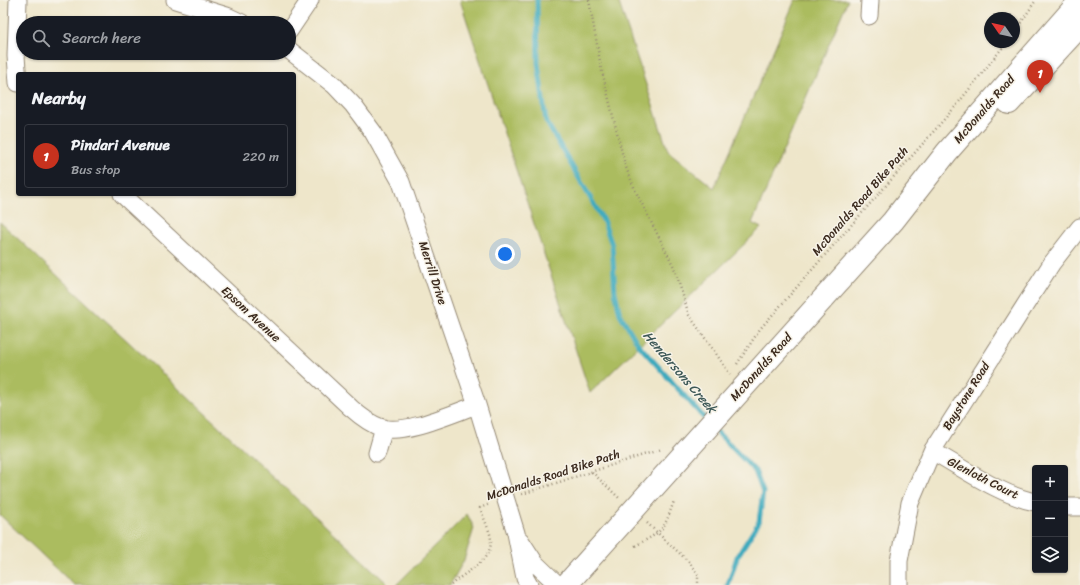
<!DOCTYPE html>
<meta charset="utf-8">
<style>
body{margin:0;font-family:Sriracha,sans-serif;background:#242831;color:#f1f3f6}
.controls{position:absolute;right:12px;bottom:12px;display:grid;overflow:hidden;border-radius:4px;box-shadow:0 1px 3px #0004}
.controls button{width:36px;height:36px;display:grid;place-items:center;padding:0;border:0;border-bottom:1px solid #363941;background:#171b24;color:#f1f3f6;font:20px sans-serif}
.compass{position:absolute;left:984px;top:12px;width:36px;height:36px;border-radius:50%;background:#171b24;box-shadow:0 1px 3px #0004;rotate:304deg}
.you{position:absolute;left:505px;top:254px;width:14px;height:14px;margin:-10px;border:3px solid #fff;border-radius:50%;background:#1a73e8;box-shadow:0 0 0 6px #1a73e833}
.badge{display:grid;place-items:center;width:26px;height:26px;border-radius:50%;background:#c8321e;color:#fff;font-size:13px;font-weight:700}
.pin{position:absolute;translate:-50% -33px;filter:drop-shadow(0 1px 2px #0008)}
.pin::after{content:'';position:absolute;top:21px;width:14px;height:12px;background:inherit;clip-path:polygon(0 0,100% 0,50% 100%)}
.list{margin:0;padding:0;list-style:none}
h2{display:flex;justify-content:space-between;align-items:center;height:52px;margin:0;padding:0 16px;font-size:17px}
h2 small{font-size:13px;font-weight:400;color:#9ea1a6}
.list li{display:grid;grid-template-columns:26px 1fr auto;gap:12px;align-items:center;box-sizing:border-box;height:64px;margin:0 8px 8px;padding:0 8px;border:1px solid #363941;border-radius:4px}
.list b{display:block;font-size:15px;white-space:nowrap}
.list p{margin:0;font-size:13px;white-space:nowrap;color:#9ea1a6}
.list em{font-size:13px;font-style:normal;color:#9ea1a6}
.icon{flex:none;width:22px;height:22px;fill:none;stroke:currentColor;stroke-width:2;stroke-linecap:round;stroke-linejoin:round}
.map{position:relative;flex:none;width:1080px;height:585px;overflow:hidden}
.search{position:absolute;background:#171b24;box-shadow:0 1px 3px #0004;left:16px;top:16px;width:280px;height:44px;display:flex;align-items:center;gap:10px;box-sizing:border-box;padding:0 14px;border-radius:22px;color:#9ea1a6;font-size:15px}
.panel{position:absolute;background:#171b24;box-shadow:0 1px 3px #0004;left:16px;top:72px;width:280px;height:124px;border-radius:4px}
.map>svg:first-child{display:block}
</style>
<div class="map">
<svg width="1080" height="585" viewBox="0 0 1080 585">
<rect width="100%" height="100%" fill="#f7f3e8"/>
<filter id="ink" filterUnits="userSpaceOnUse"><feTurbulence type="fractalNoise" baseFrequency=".025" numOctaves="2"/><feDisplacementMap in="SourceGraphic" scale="8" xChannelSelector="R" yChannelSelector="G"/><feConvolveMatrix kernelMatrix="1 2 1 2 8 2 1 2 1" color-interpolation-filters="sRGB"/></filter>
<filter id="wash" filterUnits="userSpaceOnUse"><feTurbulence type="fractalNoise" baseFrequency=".012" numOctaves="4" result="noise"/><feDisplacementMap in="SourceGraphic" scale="16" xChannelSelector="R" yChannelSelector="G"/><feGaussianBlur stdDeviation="0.9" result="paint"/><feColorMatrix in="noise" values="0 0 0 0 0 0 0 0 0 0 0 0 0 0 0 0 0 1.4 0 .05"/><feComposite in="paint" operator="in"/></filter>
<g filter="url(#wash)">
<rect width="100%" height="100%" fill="#eee6ca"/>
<path fill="#abbc5f" stroke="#73733e" d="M460,0H618L668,151L714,188L795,0H848L752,223L761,228L590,393Z
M0,222L389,585H74L0,515Z
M467,514L474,528L464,560L450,585H396Z"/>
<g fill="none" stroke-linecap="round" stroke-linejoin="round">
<path stroke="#3eaabe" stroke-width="5" d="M537,0L538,63L546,121L603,220L612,245L615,292L620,314L638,344L706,420
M714,429L755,471L763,492L759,522L737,557L728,585"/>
</g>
</g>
<g filter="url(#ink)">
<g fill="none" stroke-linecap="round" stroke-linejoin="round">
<defs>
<path id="street" d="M18,0L16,56L18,83
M175,0L227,16L242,23
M869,16L870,0
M289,31L310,0
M289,50L334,85L353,105L373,132L401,182L477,405L516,533L525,578L529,585
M122,194L351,408C360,416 370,424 382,428C406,435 453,413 477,405
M932,451C963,468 1000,495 1035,502
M377,453L384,428
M1065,507H1080
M520,540L535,563L558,585
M899,585V561L910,503L932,451L1052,263L1080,227"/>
<path id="primary" d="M1009,103L1080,26
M566,585L893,221L947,152L1080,1"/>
</defs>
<use href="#street" stroke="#948874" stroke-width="19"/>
<use href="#primary" stroke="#948874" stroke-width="24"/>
<path stroke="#948874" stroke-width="2.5" stroke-dasharray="1 3" stroke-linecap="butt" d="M589,0L601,67L625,165L636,192L674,267L689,315L730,374
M1014,33L1036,0
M737,364L760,329L955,107L1007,42
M592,472L619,498
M522,494L662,449
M647,523L690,563L698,575V585
M635,546C664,530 663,532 674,501
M451,585C465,571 497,560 490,534C487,525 483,516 480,508L490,504"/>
<use href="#street" stroke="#fff" stroke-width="17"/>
<use href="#primary" stroke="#fff" stroke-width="22"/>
</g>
</g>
<g text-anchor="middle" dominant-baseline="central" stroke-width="3" stroke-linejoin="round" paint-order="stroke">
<g font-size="12" fill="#3b2a1e" stroke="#f7f3e8">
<text transform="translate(984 109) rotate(-49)">McDonalds Road</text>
<text transform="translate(860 201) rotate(-49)">McDonalds Road Bike Path</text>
<text transform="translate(433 273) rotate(72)">Merrill Drive</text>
<text transform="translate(251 314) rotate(43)">Epsom Avenue</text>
<text transform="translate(761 367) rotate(-48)">McDonalds Road</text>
<text transform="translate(966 396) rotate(-58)">Baystone Road</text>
<text transform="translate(553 475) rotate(-18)">McDonalds Road Bike Path</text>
<text transform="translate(983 478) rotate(27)">Glenloth Court</text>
</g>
<g font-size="13" font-style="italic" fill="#3c5756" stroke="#f7f3e8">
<text transform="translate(680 372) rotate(49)">Hendersons Creek</text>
</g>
</g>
</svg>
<div class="controls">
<button>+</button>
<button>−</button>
<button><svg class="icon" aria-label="layers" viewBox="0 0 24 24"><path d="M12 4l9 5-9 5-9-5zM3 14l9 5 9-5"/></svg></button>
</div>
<svg class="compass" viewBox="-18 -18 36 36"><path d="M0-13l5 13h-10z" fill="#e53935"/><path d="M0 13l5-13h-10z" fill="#9ea1a6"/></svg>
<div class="you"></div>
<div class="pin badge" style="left:1040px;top:93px">1</div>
<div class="search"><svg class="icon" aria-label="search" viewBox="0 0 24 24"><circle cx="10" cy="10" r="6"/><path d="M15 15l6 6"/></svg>Search here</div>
<section class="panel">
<h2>Nearby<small></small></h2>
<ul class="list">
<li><span class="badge">1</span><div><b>Pindari Avenue</b><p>Bus stop</p></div><em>220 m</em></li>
</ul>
</section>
</div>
